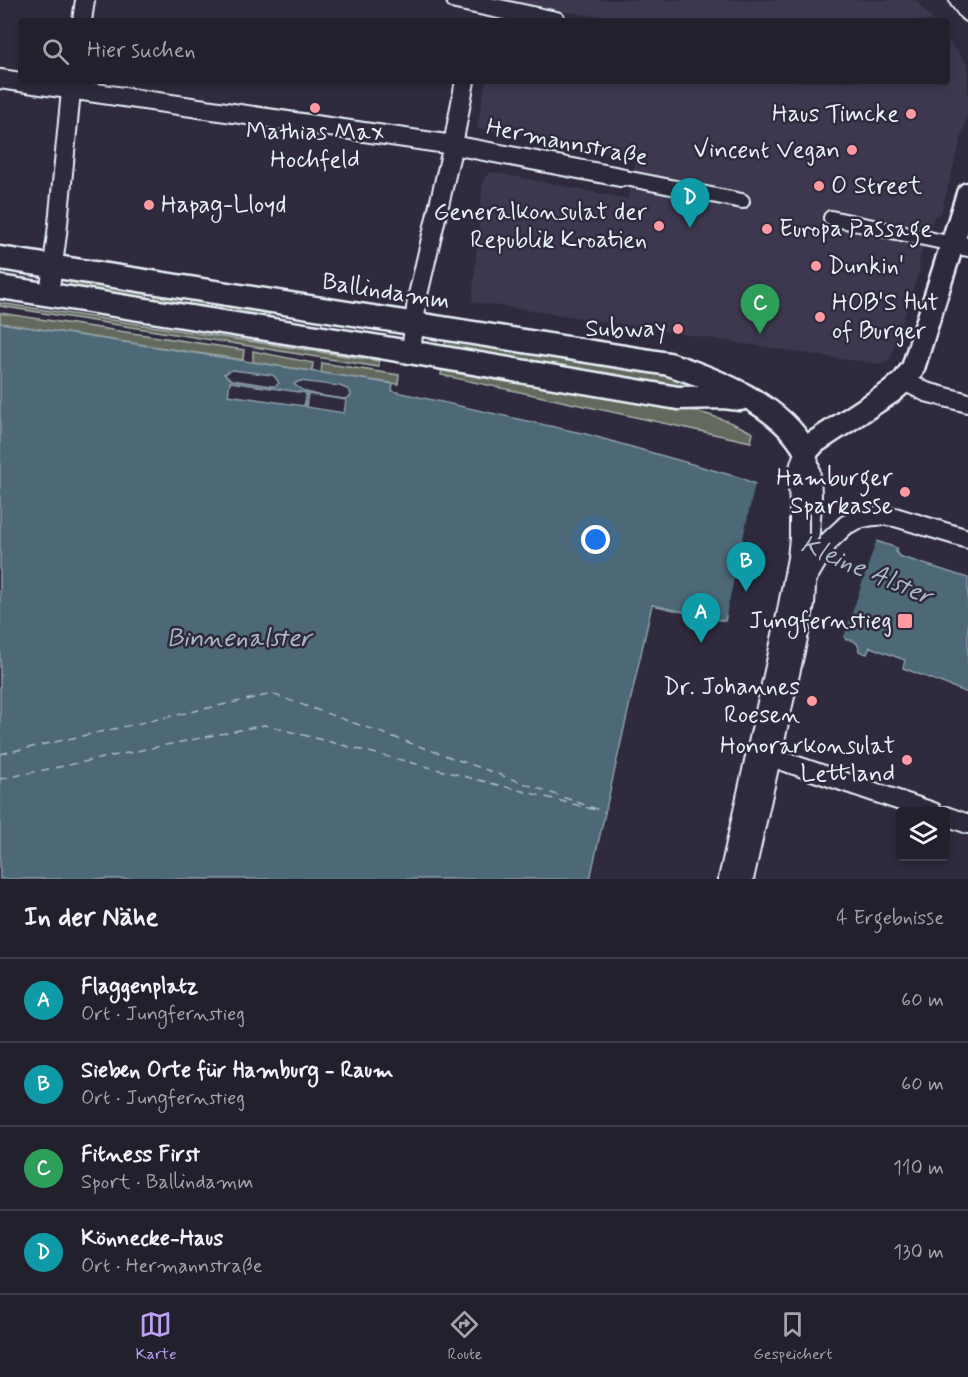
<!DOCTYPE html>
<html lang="de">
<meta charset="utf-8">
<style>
body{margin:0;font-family:Mynerve,sans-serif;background:#2f2d3a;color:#f1f3f6}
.controls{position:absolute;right:18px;bottom:18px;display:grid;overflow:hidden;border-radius:6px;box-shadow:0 3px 9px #0003}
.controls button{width:54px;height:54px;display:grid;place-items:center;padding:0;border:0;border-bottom:2px solid #403e4a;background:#23202e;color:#f1f3f6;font:30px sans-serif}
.you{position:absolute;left:596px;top:540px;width:21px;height:21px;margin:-15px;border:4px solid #fff;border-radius:50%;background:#1a73e8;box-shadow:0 0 0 9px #1a73e833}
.badge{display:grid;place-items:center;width:39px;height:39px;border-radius:50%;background:#bca0f2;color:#fff;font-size:20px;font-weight:700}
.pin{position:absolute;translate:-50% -50px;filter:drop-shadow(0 2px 3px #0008)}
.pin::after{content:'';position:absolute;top:32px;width:21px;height:18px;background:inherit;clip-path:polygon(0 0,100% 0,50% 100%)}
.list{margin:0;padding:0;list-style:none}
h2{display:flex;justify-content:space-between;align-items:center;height:78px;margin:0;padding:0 24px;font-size:26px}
h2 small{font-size:20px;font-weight:400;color:#a3a3aa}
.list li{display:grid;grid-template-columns:39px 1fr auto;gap:18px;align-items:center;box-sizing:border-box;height:84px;padding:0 24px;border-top:2px solid #403e4a}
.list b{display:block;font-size:22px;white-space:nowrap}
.list p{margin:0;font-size:20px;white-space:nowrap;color:#a3a3aa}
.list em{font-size:20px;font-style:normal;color:#a3a3aa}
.icon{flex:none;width:33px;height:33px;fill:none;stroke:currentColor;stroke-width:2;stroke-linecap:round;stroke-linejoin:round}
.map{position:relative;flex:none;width:968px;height:879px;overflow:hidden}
.search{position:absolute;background:#23202e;box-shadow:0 3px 9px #0003;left:18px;right:18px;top:18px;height:66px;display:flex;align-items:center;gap:15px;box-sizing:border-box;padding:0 21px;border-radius:6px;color:#a3a3aa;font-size:22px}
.sheet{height:414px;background:#23202e}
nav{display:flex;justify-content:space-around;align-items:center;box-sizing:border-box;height:84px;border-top:2px solid #403e4a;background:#23202e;font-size:16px;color:#a3a3aa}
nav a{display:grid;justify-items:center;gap:3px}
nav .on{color:#bca0f2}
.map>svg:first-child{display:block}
</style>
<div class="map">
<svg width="968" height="879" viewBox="0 0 968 879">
<rect width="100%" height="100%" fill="#2f2a3d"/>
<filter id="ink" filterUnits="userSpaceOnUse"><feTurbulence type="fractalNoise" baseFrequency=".0167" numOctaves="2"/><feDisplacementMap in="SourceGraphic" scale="12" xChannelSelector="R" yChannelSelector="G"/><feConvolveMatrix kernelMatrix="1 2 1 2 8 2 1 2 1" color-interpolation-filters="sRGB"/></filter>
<g filter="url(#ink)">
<path fill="#3c394f" d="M497,0H916L933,21H622Z
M947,39L968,65V112L941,213L934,217L919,260L920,268L890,360L881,364L828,357L562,315L472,302L483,181L486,176L490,173L494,172L628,199L636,159L570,145L477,128L486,81H947Z"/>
<path fill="#636a5d" stroke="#a6aeaa" stroke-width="1.5" d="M71,279L148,291L147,301L69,290Z
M156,293L182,297L180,307L154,302Z
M190,298L248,307L270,314L268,316L247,317L188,308Z
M0,303L379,361V367L0,306Z
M0,313L244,350L243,360L0,323Z
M446,339L652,372L707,387L690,391L444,349Z
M253,351L313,363L312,371L253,362Z
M322,363L399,375L398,384L321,373Z
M442,366C497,375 552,385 606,394C654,402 710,409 753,433L751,442L441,375Z"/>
<path fill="#4e6776" stroke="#8c9eaa" stroke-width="1.5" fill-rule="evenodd" d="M0,323L393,384L392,391L586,434L741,478L755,484V486L876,541L897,548L896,552L899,556L968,578V693L903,668L905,660L870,647L867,654L859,651C859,643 854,639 846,640L843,634L727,612L725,621L652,605L590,879H0ZM232,370L272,375L275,377L279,383L275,386H271L232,380L224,374ZM300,381L340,386L349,390L351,394L350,397L344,399C329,396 305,396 294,384ZM230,382L306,393L304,406L228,395ZM308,394L346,400L344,413L306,407Z"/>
<path fill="#2f2a3d" d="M755,484L877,539L844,637L726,615Z"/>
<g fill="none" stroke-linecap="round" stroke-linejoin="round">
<path stroke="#aabac4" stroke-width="1.5" stroke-dasharray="8 6" stroke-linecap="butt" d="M0,754L272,694L605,812
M0,779L264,725L596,810"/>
<defs>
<path id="pedestrian" d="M620,177L742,201
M831,218L952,244"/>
<path id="minor" d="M456,0L556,21
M959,0L968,12
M82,21L85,0
M0,79L453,145L620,177
M952,244L968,247
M49,295L57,234L72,81
M411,353L417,299L453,145L465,81
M904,381L926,392L968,403
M806,452C816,480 811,522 808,553
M799,504C798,486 795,469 805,453
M846,525C861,516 877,514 895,517L968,539
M771,757L933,812
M946,816L968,824
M728,879L784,626
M744,879L800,629"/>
<path id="tertiary" d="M0,258L669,364C717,380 782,405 806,452L815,442L891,392L904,381L913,368L968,194
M0,287L374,346L678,398L724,397L740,399"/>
</defs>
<use href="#pedestrian" stroke="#e8f1f8" stroke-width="18"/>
<use href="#minor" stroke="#e8f1f8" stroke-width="22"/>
<use href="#tertiary" stroke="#e8f1f8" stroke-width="27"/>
<use href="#pedestrian" stroke="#2f2a3d" stroke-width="14"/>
<use href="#minor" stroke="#2f2a3d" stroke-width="18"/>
<use href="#tertiary" stroke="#2f2a3d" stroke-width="22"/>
<defs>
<path id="minor-bridge" d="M809,575L829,541L846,525
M784,626L797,558L799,538V504
M800,629L805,604L808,553"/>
</defs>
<use href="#minor-bridge" stroke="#e8f1f8" stroke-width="22" stroke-linecap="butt"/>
<use href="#minor-bridge" stroke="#2f2a3d" stroke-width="18"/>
</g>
</g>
<g fill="#ff9aa2" stroke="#2f2a3d" stroke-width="2">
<circle cx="315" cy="108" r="6"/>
<circle cx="911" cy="114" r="6"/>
<circle cx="852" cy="150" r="6"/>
<circle cx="819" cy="186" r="6"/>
<circle cx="149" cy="205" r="6"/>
<circle cx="659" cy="226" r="6"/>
<circle cx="767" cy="229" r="6"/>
<circle cx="816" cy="266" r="6"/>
<circle cx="820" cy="317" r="6"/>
<circle cx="678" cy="329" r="6"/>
<circle cx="905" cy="492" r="6"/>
<rect x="897" y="613" width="16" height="16" rx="3"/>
<circle cx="812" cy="701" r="6"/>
<circle cx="907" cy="760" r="6"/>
</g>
<g text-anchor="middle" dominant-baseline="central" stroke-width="5" stroke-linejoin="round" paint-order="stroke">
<g font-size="24" fill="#e8f1f8" stroke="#2f2a3d" text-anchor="end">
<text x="899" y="114">Haus Timcke</text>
<text x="315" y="132" text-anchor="middle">Mathias Max<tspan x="315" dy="28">Hochfeld</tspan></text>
<text x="840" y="150">Vincent Vegan</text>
<text x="831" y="186" text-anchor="start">O Street</text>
<text x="161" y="205" text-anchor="start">Hapag-Lloyd</text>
<text x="647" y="212">Generalkonsulat der<tspan x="647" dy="28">Republik Kroatien</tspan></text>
<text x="779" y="229" text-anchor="start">Europa Passage</text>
<text x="828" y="266" text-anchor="start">Dunkin'</text>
<text x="832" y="303" text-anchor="start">HOB'S Hut<tspan x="832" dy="28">of Burger</tspan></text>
<text x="666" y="329">Subway</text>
<text x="893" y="478">Hamburger<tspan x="893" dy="28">Sparkasse</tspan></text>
<text x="892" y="621">Jungfernstieg</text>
<text x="800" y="687">Dr. Johannes<tspan x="800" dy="28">Roesen</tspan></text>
<text x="895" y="746">Honorarkonsulat<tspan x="895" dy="28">Lettland</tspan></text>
</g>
<g font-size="24" fill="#e8f1f8" stroke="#2f2a3d">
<text transform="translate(567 143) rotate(11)">Hermannstraße</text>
<text transform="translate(386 292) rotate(9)">Ballindamm</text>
</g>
<g font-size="26" font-style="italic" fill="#aabac4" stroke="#2f2a3d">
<text transform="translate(866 571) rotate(23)">Kleine Alster</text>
<text x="239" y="639">Binnenalster</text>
</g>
</g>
</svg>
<div class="controls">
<button><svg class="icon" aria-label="layers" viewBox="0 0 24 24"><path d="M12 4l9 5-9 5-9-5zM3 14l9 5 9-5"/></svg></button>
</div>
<div class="you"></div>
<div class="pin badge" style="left:701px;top:643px;background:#0f9aa8">A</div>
<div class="pin badge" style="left:746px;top:592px;background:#0f9aa8">B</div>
<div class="pin badge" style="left:760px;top:334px;background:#2e9e5b">C</div>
<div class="pin badge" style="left:690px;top:228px;background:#0f9aa8">D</div>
<div class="search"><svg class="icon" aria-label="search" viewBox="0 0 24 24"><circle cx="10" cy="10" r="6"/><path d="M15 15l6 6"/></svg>Hier suchen</div>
</div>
<section class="sheet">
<h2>In der Nähe<small>4 Ergebnisse</small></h2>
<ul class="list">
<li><span class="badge" style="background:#0f9aa8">A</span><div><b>Flaggenplatz</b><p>Ort · Jungfernstieg</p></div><em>60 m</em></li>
<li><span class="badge" style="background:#0f9aa8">B</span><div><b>Sieben Orte für Hamburg - Raum</b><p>Ort · Jungfernstieg</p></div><em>60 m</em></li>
<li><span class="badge" style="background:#2e9e5b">C</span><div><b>Fitness First</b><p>Sport · Ballindamm</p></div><em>110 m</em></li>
<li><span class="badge" style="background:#0f9aa8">D</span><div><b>Könnecke-Haus</b><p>Ort · Hermannstraße</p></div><em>130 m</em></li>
</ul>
</section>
<nav>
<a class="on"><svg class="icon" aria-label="map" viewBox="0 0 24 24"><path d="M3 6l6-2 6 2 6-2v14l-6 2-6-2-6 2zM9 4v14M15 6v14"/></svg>Karte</a>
<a><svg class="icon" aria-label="directions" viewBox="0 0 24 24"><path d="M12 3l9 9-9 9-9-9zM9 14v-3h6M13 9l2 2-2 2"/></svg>Route</a>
<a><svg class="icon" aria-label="saved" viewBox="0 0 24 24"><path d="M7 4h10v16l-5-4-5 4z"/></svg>Gespeichert</a>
</nav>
